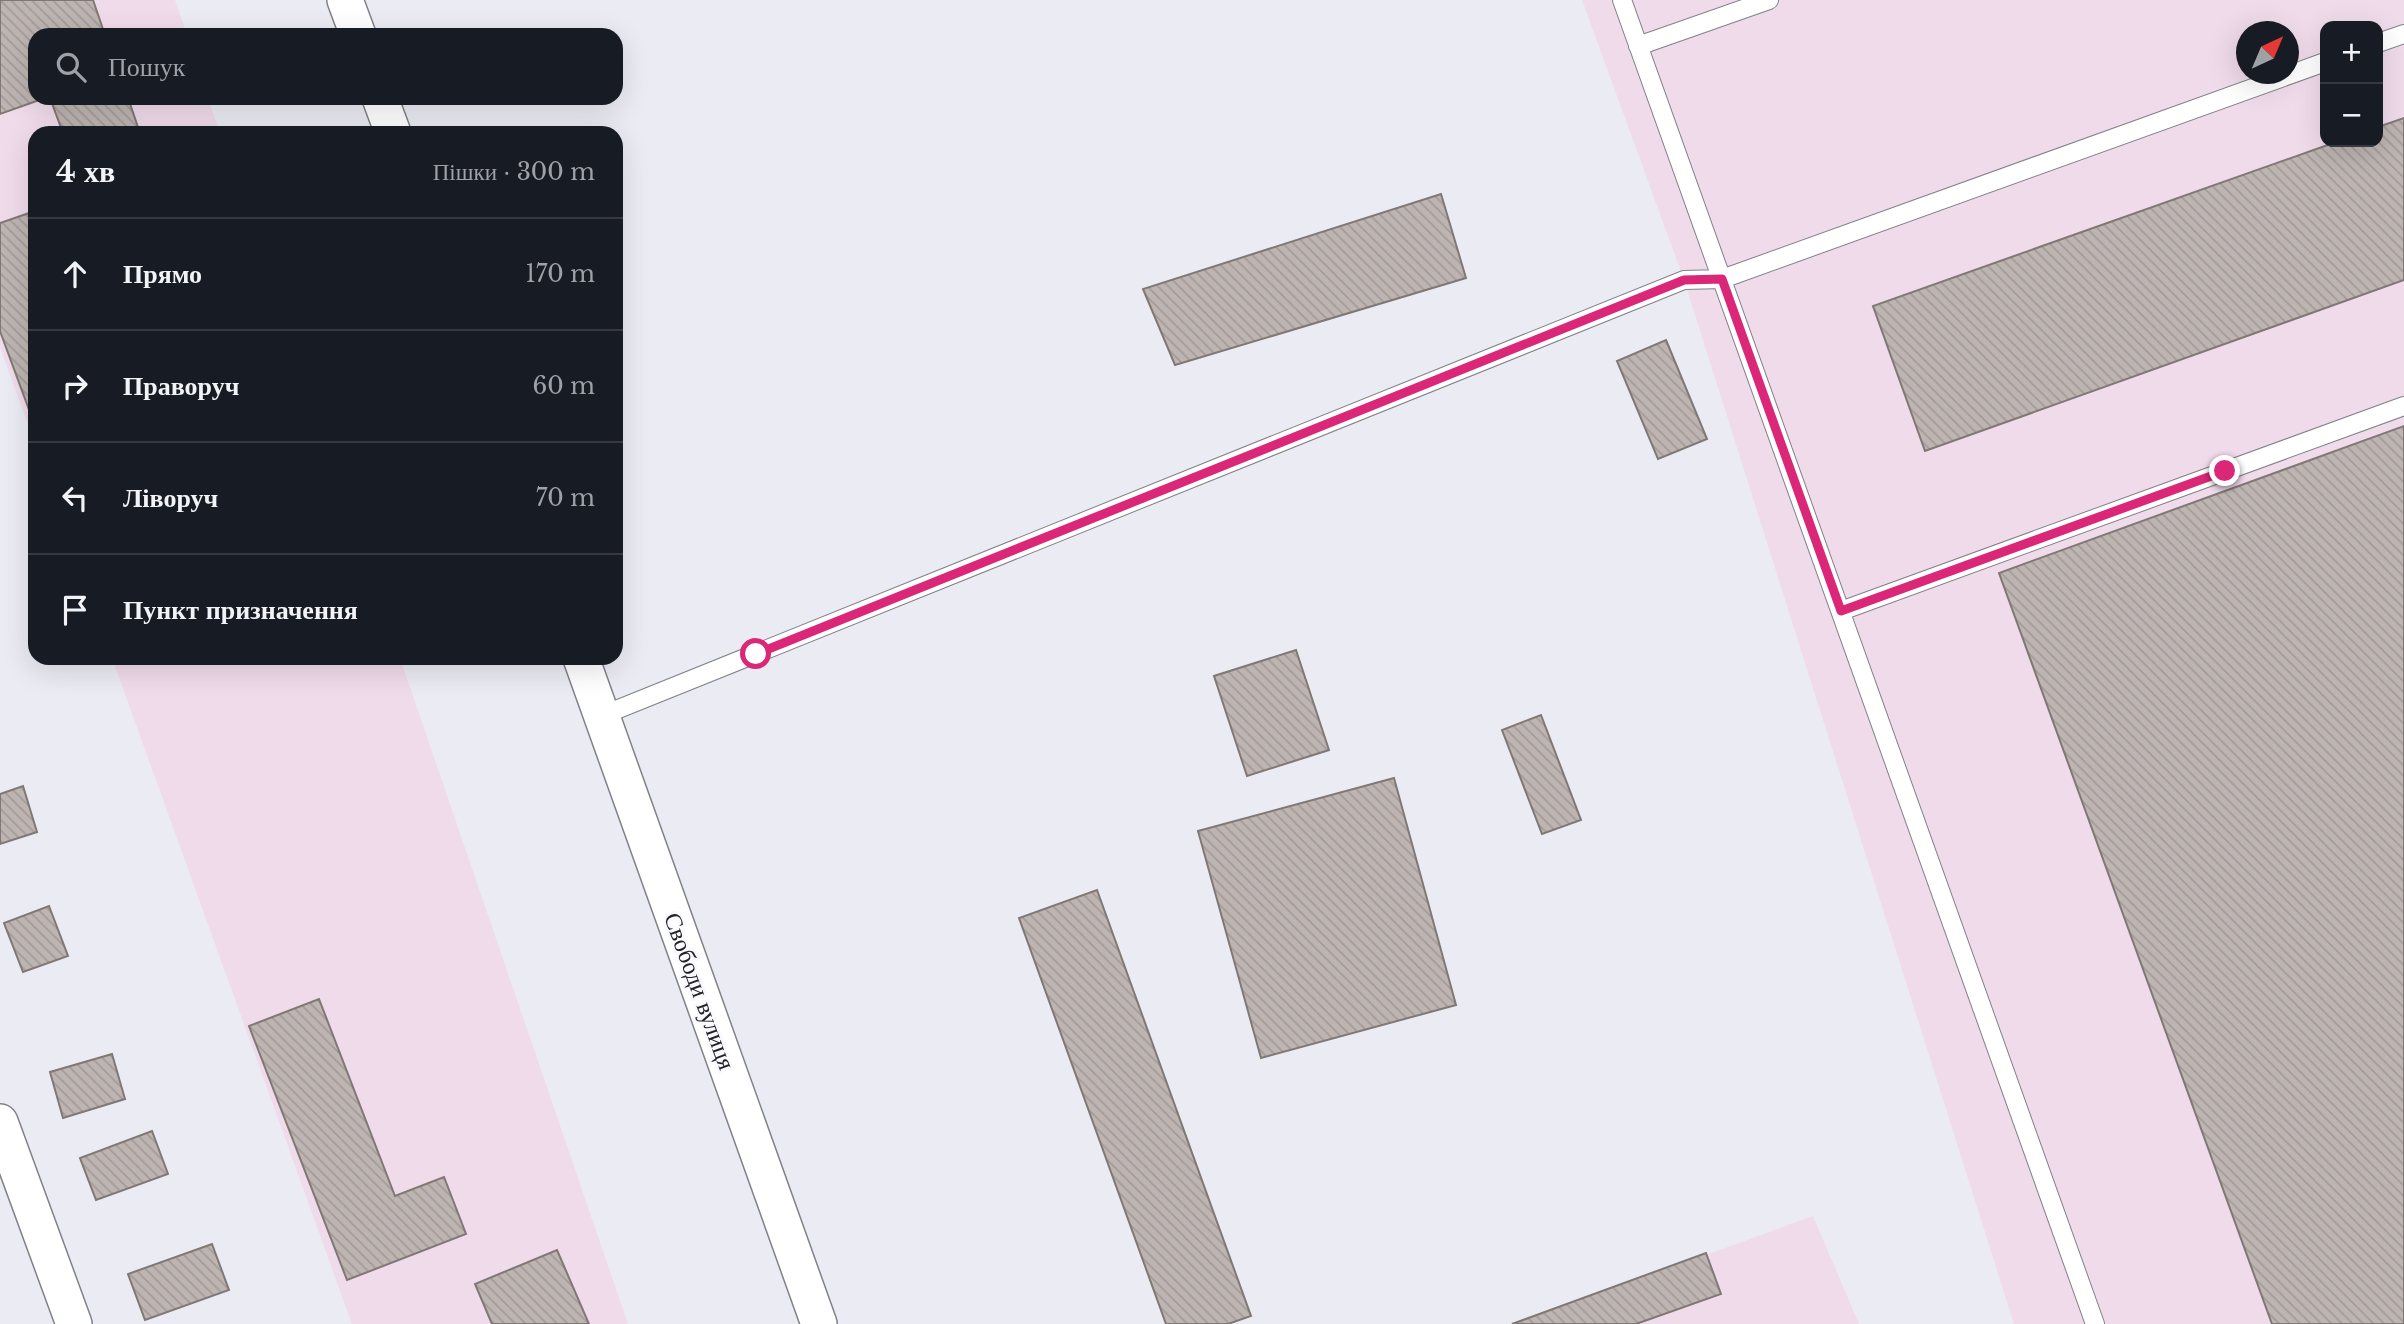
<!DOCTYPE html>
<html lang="uk">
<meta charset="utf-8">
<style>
body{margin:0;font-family:"Libre Baskerville",serif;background:#20242c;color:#f1f3f6}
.controls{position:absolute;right:21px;top:21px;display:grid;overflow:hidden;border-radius:14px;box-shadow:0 7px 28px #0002}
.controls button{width:63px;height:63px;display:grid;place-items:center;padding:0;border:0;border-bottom:2px solid #363941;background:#171b24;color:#f1f3f6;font:35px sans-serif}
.compass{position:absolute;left:2236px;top:21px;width:63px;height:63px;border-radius:50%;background:#171b24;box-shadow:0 7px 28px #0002;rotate:44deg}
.stop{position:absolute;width:21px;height:21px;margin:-16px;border:5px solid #db2777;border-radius:50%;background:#fff}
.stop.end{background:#db2777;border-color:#fff;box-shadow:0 2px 7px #0008}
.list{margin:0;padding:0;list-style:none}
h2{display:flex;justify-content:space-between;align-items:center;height:91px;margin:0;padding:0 28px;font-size:30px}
h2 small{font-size:23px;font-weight:400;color:#9ea1a6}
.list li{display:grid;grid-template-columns:46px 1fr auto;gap:21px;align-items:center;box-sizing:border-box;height:112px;padding:0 28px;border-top:2px solid #363941}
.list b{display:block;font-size:26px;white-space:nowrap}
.list em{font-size:23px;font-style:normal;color:#9ea1a6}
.icon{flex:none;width:38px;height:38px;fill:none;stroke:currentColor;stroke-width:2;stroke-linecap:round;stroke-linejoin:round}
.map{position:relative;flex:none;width:2404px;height:1324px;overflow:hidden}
.search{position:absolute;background:#171b24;box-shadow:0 7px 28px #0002;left:28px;top:28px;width:595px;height:77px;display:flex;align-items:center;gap:18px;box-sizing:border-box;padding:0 24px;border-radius:21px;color:#9ea1a6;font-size:26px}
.panel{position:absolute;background:#171b24;box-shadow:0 7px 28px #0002;left:28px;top:126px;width:595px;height:539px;border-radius:21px}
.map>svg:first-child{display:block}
</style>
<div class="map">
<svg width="2404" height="1324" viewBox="0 0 2404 1324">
<defs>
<pattern id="building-back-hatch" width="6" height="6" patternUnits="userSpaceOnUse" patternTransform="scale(1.75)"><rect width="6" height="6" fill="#beb5b2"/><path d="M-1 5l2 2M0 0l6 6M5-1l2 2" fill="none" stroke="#a39b99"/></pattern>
</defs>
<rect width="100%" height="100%" fill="#ebebf4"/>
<path fill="#f0dbeb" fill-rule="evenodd" d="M0,0H175L187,35H35V98H208L220,133H35V444L0,347Z
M1582,0H2404V1324H2014L1684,280ZM2325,26H2378V142H2325ZM2246,32H2288V74H2246Z
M112,658H400L628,1324H352Z
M1813,1216L1859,1324H1517Z"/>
<path fill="url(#building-back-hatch)" stroke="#807875" stroke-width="2" d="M0,0H93L105,35H35V98H45L0,114Z
M50,98H128L140,133H63Z
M2404,118V280L1925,451L1873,306L2336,142H2378V127Z
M1441,194L1466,278L1175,365L1143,289Z
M35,211V426L0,331V223Z
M1666,340L1707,439L1658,459L1617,361Z
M2404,426V1324H2272L1999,573Z
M1296,650L1329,750L1247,776L1214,676Z
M1541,715L1581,820L1542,834L1502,730Z
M1394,778L1456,1005L1261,1058L1198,831Z
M23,786L37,832L0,844V794Z
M1097,890L1251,1316L1228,1324H1166L1019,918Z
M49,906L68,956L23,972L4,923Z
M319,999L395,1196L444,1177L466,1234L347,1280L249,1026Z
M112,1054L125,1099L63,1118L50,1072Z
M152,1131L168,1174L96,1200L80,1158Z
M212,1244L229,1290L145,1320L128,1274Z
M557,1250L589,1324H492L475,1284Z
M1706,1253L1721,1294L1636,1324H1512Z"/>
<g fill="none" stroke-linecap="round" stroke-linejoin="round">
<defs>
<path id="lane" d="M1622,0L2095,1324
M2378,43L2404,34
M1638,46L1769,0
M1841,611L2404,406
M601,716L1684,280L1722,279L2325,62"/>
<path id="street" d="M345,0L358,35
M380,98L393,133
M581,658L819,1324
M0,1122L74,1324"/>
</defs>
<use href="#lane" stroke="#818188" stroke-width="20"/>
<use href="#street" stroke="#818188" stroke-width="38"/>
<use href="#lane" stroke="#fff" stroke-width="18"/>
<use href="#street" stroke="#fff" stroke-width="35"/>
</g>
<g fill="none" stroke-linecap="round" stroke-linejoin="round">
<path stroke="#db2777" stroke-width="9" d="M756,654L1684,280L1722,279L1841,611L2225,471"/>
</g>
<g text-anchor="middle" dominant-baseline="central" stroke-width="6" stroke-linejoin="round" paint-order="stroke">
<g font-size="24" fill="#222225" stroke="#f9f9fe">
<text transform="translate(700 991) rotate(70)">Свободи вулиця</text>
</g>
</g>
</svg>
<div class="controls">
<button>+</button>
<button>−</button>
</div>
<svg class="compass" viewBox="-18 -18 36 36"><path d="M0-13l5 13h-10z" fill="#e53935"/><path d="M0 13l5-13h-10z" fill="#9ea1a6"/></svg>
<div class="stop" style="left:756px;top:654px"></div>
<div class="stop end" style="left:2225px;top:471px"></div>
<div class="search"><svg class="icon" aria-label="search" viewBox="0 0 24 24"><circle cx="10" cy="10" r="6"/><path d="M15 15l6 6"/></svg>Пошук</div>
<section class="panel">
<h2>4 хв<small>Пішки · 300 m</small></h2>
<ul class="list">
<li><svg class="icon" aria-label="ahead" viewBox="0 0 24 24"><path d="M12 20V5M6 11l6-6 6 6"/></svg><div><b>Прямо</b></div><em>170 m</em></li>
<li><svg class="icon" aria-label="right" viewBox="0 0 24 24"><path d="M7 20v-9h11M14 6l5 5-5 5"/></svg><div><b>Праворуч</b></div><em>60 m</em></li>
<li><svg class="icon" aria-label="left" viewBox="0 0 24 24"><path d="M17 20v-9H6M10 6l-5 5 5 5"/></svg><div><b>Ліворуч</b></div><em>70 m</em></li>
<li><svg class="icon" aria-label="arrive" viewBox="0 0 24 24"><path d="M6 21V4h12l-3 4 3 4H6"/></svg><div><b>Пункт призначення</b></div></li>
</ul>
</section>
</div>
